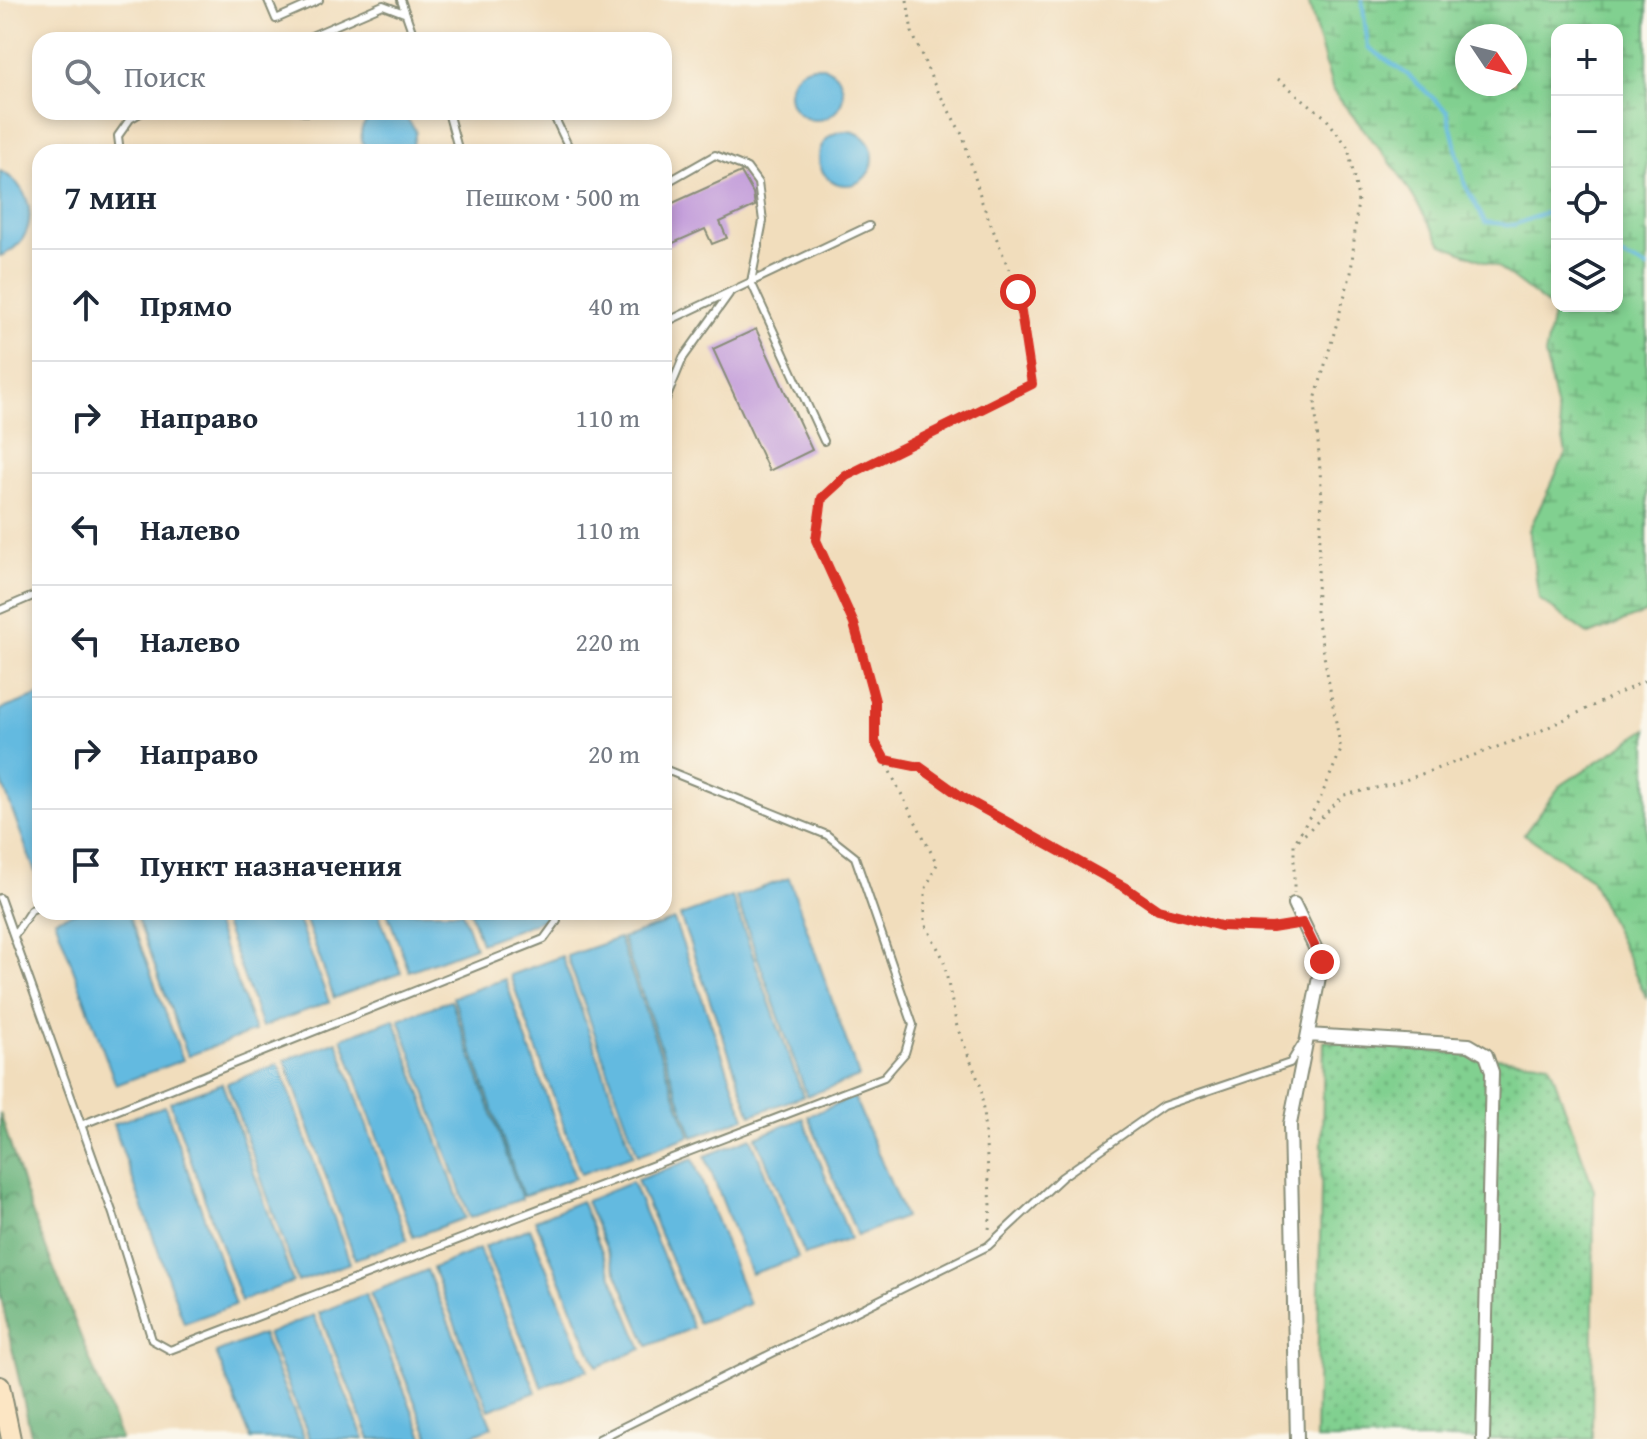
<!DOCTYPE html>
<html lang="ru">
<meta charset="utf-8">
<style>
body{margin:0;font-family:"Gentium Book Plus",serif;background:#f6f6f7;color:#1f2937}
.controls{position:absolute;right:24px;top:24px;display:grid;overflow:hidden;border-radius:16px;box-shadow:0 4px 12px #0003}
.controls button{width:72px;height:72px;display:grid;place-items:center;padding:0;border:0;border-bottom:2px solid #e0e1e3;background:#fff;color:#1f2937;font:40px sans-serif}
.compass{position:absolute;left:1455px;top:24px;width:72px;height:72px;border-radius:50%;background:#fff;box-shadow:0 4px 12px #0003;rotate:125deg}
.stop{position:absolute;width:24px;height:24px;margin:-18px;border:6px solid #d93025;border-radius:50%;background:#fff}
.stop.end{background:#d93025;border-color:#fff;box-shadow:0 2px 8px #0008}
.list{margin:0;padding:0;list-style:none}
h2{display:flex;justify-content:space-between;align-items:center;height:104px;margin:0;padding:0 32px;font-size:34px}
h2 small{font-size:26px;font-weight:400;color:#747a83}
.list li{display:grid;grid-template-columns:52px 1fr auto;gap:24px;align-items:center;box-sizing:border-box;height:112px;padding:0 32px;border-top:2px solid #e0e1e3}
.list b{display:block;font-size:30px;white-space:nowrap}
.list em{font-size:26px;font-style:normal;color:#747a83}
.icon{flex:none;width:44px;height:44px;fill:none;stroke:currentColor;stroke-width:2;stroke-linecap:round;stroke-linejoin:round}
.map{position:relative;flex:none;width:1647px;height:1439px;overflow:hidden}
.search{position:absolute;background:#fff;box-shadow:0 4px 12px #0003;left:32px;top:32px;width:640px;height:88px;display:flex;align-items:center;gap:20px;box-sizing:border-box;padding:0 28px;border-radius:24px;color:#747a83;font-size:30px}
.panel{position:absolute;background:#fff;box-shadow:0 4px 12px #0003;left:32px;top:144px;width:640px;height:776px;border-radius:24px}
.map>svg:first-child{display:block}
</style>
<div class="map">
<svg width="1647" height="1439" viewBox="0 0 1647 1439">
<defs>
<pattern id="forest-crowns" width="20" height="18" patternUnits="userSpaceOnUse" patternTransform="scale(2)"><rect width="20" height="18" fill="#68b27a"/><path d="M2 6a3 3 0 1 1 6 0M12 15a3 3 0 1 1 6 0" fill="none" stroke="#559265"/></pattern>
<pattern id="wetland-marsh" width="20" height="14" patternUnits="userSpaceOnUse" patternTransform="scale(2)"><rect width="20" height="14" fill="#81d090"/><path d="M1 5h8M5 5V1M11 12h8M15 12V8" fill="none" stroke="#69aa76"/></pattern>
<pattern id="garden-dots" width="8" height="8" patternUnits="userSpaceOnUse" patternTransform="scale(2)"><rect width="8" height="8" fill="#81d090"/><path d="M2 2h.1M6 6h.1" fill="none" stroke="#69aa76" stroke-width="1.8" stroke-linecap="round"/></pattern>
</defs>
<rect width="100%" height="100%" fill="#fbf7ec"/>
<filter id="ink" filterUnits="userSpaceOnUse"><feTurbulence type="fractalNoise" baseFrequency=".0125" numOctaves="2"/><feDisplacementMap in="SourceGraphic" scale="16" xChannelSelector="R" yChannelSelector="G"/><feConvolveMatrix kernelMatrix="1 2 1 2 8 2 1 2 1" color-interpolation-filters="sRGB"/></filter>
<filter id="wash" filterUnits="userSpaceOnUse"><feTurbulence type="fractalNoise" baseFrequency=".006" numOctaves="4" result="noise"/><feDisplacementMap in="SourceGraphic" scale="32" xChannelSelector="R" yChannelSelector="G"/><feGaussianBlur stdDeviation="1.8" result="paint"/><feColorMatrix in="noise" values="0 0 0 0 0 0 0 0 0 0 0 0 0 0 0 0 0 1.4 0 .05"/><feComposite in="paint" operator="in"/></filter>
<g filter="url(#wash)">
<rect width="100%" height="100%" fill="#f1ddbc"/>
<path fill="url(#forest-crowns)" stroke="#447857" stroke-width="2" d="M0,1113L31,1210L121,1439H32L0,1293Z"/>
<path fill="url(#wetland-marsh)" stroke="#508662" stroke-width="2" fill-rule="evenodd" d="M1308,0H1647V612L1589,635L1539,599L1529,530L1566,453L1545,355L1554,310L1498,267L1442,244L1398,172L1333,91ZM1557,30H1617V306H1557ZM1467,36H1515V84H1467Z
M1647,729V999L1591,879L1524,834L1560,786Z"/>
<path fill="url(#garden-dots)" stroke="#508662" stroke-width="2" d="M1324,1041L1549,1063L1594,1190L1592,1439H1316Z"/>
<path fill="#63bae0" stroke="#417c8a" stroke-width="2" d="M789 93a27 27 0 1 1 54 0a27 27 0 1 1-54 0Z
M402,112L416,131L411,152H367C349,120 376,112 402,112Z
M819 158a27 27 0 1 1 54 0a27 27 0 1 1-54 0Z
M0,171C37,188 42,240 0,256Z
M40,695V883H39L0,777V710Z
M789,878L859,1077L807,1096L736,897Z
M732,897L803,1096L751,1115L680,916Z
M75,912H128L183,1060L116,1085L55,919Z
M135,912H211L255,1031L188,1056Z
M220,912H295L329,1002L262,1027Z
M303,912H378L401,973L334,998Z
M387,912H462L475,947L409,971Z
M470,912H545L547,918L481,943Z
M674,920L745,1118L693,1137L622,938Z
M619,938L690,1136L638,1155L567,956Z
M562,956L633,1155L581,1174L510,975Z
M505,979L575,1178L523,1196L453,997Z
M451,1000L522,1199L470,1218L399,1019Z
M394,1019L465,1218L413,1237L342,1038Z
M337,1041L407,1240L355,1259L285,1060Z
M279,1064L350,1263L298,1282L227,1083Z
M222,1083L293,1282L241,1301L170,1102Z
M854,1097L905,1217L857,1236L808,1116Z
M165,1106L235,1305L184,1323L113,1124Z
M803,1118L850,1239L805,1255L756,1137Z
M751,1138L798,1258L751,1274L705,1156Z
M693,1159L749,1304L698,1323L637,1180Z
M632,1182L693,1328L648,1346L586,1201Z
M581,1201L642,1349L597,1367L535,1220Z
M530,1228L588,1370L542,1387L484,1247Z
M479,1249L536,1392L489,1410L433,1268Z
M427,1270L492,1427L464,1439H430L370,1293Z
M365,1294L424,1439H370L319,1313Z
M314,1315L364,1439H310L267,1334Z
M262,1334L305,1439H251L216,1353Z"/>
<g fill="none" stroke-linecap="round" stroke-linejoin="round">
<path stroke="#63bae0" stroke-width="4" d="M1362,0L1368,47L1408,75L1447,111L1465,185L1485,222L1514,225L1547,212L1557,220
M1617,254L1647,268"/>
</g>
<g id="blocks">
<path fill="#c39dda" d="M741,172L753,193L755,206L720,222L727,238L712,244L705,229L664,247V207Z
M756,329L812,450L769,471L713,349Z"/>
</g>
</g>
<g filter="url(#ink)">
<use href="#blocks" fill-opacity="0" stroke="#888d78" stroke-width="2"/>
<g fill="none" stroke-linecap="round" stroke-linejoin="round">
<defs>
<path id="lane" d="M268,0L276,19L319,0
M401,0L415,40
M302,40L383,5L404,13
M303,112H315
M448,112L459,152
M552,112L571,152
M120,152L118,136L130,119L142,112
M664,184L715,155L747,168L758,183L763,221L751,282L824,441
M664,323L869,226
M664,404L683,358L729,294
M0,610L40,593
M0,898L113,1214L152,1340L170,1350L884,1077L905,1053L913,1025L855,857L827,835L664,769
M14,936L31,910L40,906
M81,1125L544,939L557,921L553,912
M599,1439L988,1246L1062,1177L1163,1106L1290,1063L1301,1045"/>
<path id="street" d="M1294,904L1322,962L1290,1124L1297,1439
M1308,1035L1469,1045L1486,1055L1492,1072L1483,1439"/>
<path id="secondary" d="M0,1386L11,1439"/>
</defs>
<use href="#lane" stroke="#888d78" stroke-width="10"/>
<use href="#street" stroke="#888d78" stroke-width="16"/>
<use href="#secondary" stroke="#888d78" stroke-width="22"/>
<path stroke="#888d78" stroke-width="3" stroke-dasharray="2 6" stroke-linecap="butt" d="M907,0L912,32L933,82L963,136L982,202L1018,292L1032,384L846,476L822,498L816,540L854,624L875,701V742L937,864L925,890V924L943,958L957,1027L981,1087L991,1205L989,1230
M1278,79L1325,117L1348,147L1358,198L1351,273L1315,400L1322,499L1316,611L1341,750L1320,799L1294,844V893
M886,761L920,767L962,797L1126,888L1158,910L1221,926L1272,928L1292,925
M1299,840L1344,795L1394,784L1536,733L1647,680"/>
<use href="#lane" stroke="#fff" stroke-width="6"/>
<use href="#street" stroke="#fff" stroke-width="12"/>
<use href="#secondary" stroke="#fce6c4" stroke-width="18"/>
</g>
</g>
<g fill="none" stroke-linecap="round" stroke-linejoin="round" filter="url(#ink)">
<path stroke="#d93025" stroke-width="10" d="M1018,292L1032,384L846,476L822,498L816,540L854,624L875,701V742L885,760L920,767L962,797L1126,888L1158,910L1221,926L1272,928L1303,923L1322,962"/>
</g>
</svg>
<div class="controls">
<button>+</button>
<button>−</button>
<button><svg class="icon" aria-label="locate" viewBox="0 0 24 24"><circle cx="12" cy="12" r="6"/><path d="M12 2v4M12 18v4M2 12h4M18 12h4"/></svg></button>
<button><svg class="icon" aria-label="layers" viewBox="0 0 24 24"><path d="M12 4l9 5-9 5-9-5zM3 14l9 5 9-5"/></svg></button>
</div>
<svg class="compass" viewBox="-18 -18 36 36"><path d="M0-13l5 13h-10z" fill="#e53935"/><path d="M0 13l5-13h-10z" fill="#747a83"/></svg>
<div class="stop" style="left:1018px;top:292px"></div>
<div class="stop end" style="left:1322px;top:962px"></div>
<div class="search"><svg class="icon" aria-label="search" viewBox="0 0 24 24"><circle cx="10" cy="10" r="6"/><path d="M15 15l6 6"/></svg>Поиск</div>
<section class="panel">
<h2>7 мин<small>Пешком · 500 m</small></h2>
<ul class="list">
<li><svg class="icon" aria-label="ahead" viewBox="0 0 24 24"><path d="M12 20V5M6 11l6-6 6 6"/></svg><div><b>Прямо</b></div><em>40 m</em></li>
<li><svg class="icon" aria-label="right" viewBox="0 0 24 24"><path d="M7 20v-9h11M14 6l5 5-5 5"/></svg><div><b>Направо</b></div><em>110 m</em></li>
<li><svg class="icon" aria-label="left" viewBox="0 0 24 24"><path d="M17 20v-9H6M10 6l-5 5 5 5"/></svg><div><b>Налево</b></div><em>110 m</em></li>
<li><svg class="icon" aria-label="left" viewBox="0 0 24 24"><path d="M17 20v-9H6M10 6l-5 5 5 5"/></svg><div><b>Налево</b></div><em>220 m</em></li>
<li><svg class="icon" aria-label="right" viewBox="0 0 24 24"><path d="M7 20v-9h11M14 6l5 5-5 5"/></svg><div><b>Направо</b></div><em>20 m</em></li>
<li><svg class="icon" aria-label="arrive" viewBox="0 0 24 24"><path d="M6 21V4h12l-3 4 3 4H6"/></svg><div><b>Пункт назначения</b></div></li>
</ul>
</section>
</div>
